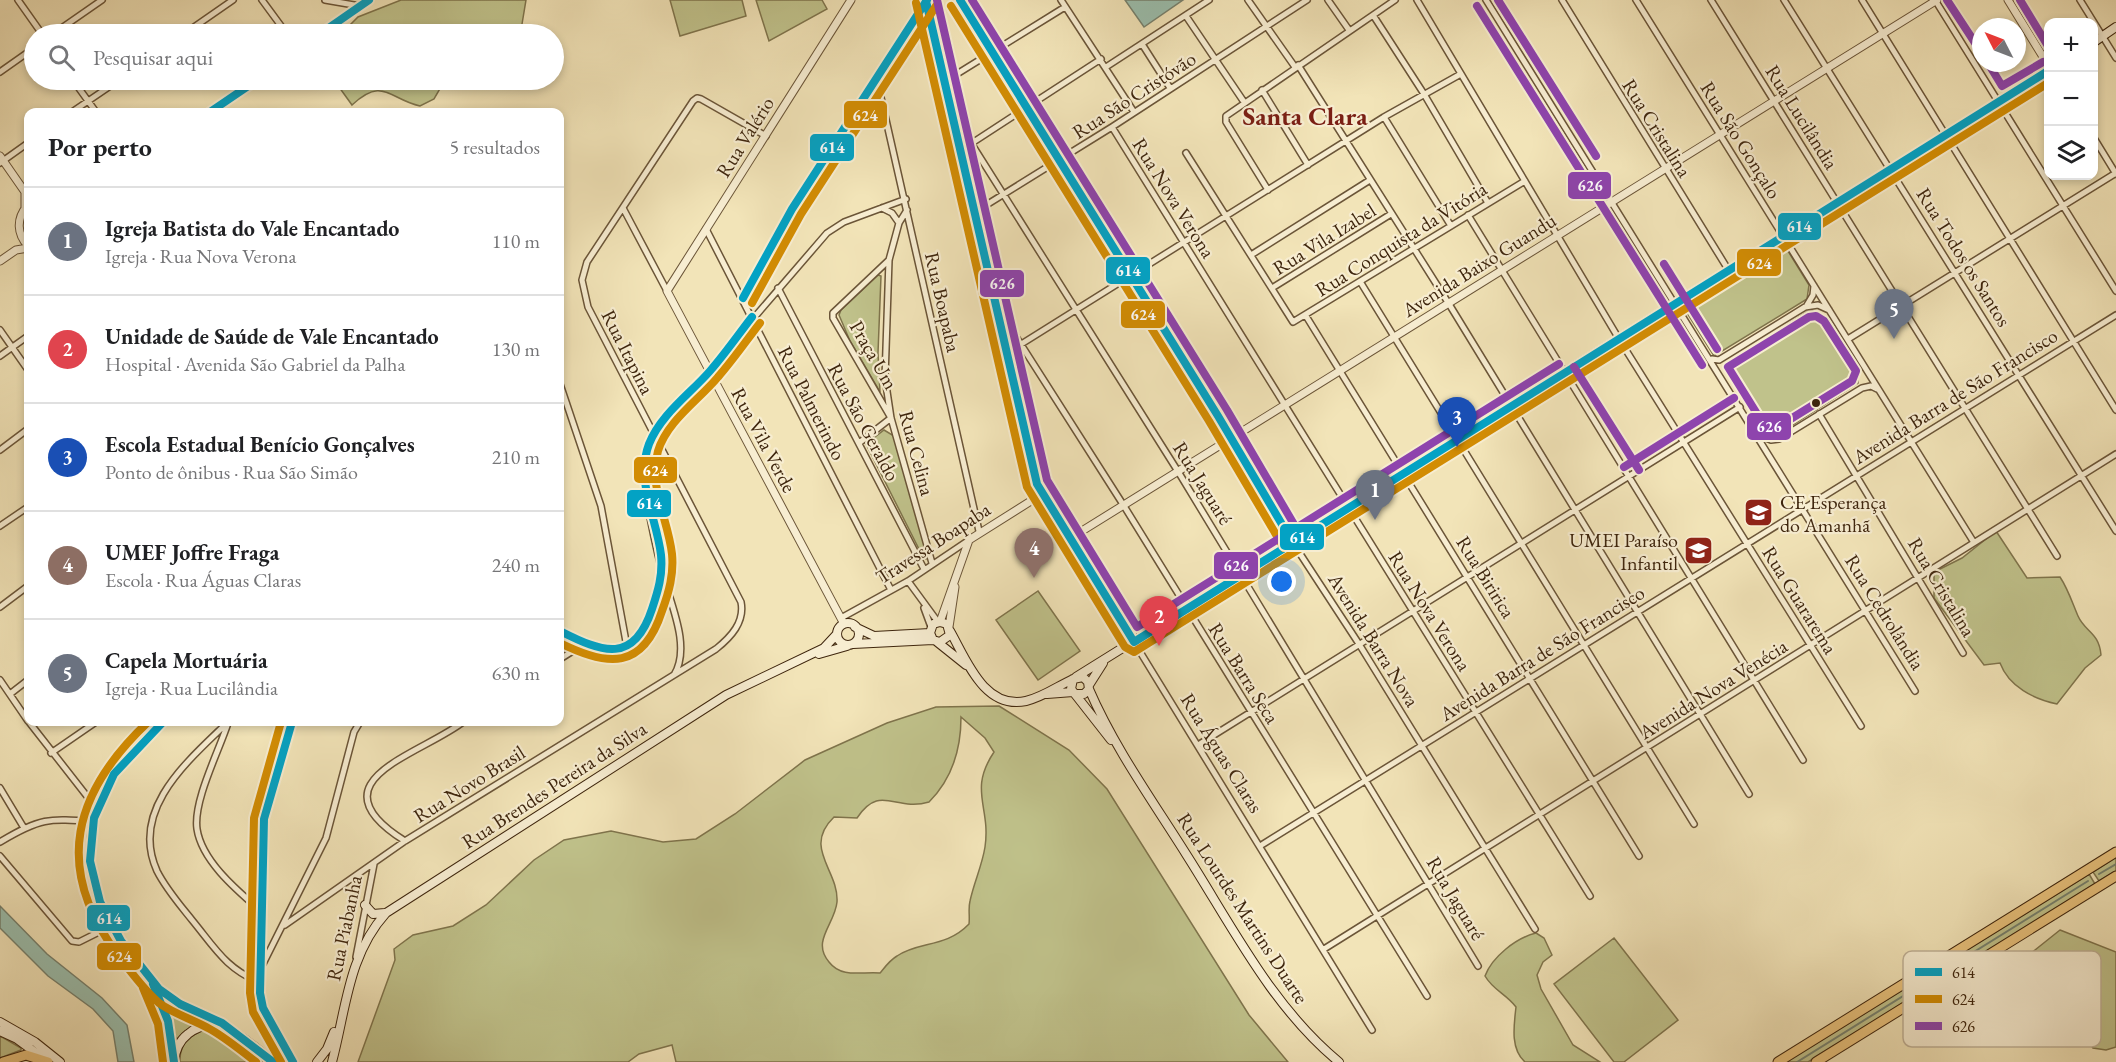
<!DOCTYPE html>
<html lang="pt">
<meta charset="utf-8">
<style>
body{margin:0;font-family:"EB Garamond",serif;background:#f6f6f6;color:#202124}
.controls{position:absolute;right:18px;top:18px;display:grid;overflow:hidden;border-radius:12px;box-shadow:0 3px 9px #0003}
.controls button{width:54px;height:54px;display:grid;place-items:center;padding:0;border:0;border-bottom:2px solid #e0e0e0;background:#fff;color:#202124;font:30px sans-serif}
.compass{position:absolute;left:1972px;top:18px;width:54px;height:54px;border-radius:50%;background:#fff;box-shadow:0 3px 9px #0003;rotate:312deg}
.you{position:absolute;left:1282px;top:582px;width:21px;height:21px;margin:-15px;border:4px solid #fff;border-radius:50%;background:#1a73e8;box-shadow:0 0 0 9px #1a73e833}
.badge{display:grid;place-items:center;width:39px;height:39px;border-radius:50%;background:#0f766e;color:#fff;font-size:20px;font-weight:700}
.pin{position:absolute;translate:-50% -50px;filter:drop-shadow(0 2px 3px #0008)}
.pin::after{content:'';position:absolute;top:32px;width:21px;height:18px;background:inherit;clip-path:polygon(0 0,100% 0,50% 100%)}
.list{margin:0;padding:0;list-style:none}
h2{display:flex;justify-content:space-between;align-items:center;height:78px;margin:0;padding:0 24px;font-size:26px}
h2 small{font-size:20px;font-weight:400;color:#757577}
.list li{display:grid;grid-template-columns:39px 1fr auto;gap:18px;align-items:center;box-sizing:border-box;height:108px;padding:0 24px;border-top:2px solid #e0e0e0}
.list b{display:block;font-size:22px;white-space:nowrap}
.list p{margin:0;font-size:20px;white-space:nowrap;color:#757577}
.list em{font-size:20px;font-style:normal;color:#757577}
.icon{flex:none;width:33px;height:33px;fill:none;stroke:currentColor;stroke-width:2;stroke-linecap:round;stroke-linejoin:round}
.map{position:relative;flex:none;width:2116px;height:1062px;overflow:hidden}
.search{position:absolute;background:#fff;box-shadow:0 3px 9px #0003;left:24px;top:24px;width:540px;height:66px;display:flex;align-items:center;gap:15px;box-sizing:border-box;padding:0 21px;border-radius:33px;color:#757577;font-size:22px}
.panel{position:absolute;background:#fff;box-shadow:0 3px 9px #0003;left:24px;top:108px;width:540px;height:618px;border-radius:12px}
.map>svg:first-child{display:block}
</style>
<div class="map">
<svg width="2116" height="1062" viewBox="0 0 2116 1062">
<rect width="100%" height="100%" fill="#f2e4b8"/>
<filter id="stains"><feTurbulence type="fractalNoise" baseFrequency=".00333" numOctaves="4"/><feColorMatrix values="0 0 0 0 .2 0 0 0 0 .09 0 0 0 0 .02 0 0 0 .5 -.17"/></filter>
<radialGradient id="worn" r=".72"><stop offset=".6" stop-color="#630" stop-opacity="0"/><stop offset="1" stop-color="#630" stop-opacity=".3"/></radialGradient>
<path fill="#c0c28b" stroke="#7f744c" stroke-width="1.5" fill-rule="evenodd" d="M401,0H526L522,24L517,34H348L347,28L358,17Z
M670,0H742L746,16L680,36Z
M756,0H822L827,9L769,41Z
M334,80H445L434,99L420,106C389,99 383,76 352,105Z
M1783,243L1809,285L1807,299L1714,356L1684,308V305Z
M878,275L881,276L878,353L880,392L850,341L839,315L841,310Z
M1813,311L1822,317L1857,373L1858,383L1777,435H1771L1765,431L1729,373V363L1807,312Z
M884,430L894,436L928,555L926,559L922,555L866,444Z
M1996,531L2027,578L2060,577C2068,589 2072,602 2078,616C2085,632 2099,632 2101,655L2085,668L2057,704C2034,699 2009,687 2000,663L1984,665L1934,598V572L1962,558Z
M1038,591L1080,651L1038,680L996,620Z
M999,706L1069,750L1107,789L1249,1015L1288,1062H676L672,1045L639,1054L628,1062H358L395,960L394,949L413,935L453,926L486,905L534,860L564,840L611,831L663,842L696,839L735,814L805,760L887,723L936,707ZM961,717L985,738L994,752C968,791 991,806 985,847C982,866 974,882 970,901C968,909 970,916 969,924C946,948 919,941 897,956C890,960 885,967 880,973C863,971 842,979 829,962C811,941 835,924 837,902C839,870 802,848 834,817L857,818C880,783 895,812 929,802C952,779 961,749 961,717Z
M2116,857V871L2099,881L2093,872Z
M2089,874L2095,884L1808,1062H1786Z
M2060,930L2116,952V1047L2106,1050L2093,1048L2085,1038L2081,1019L2028,967L2025,958Z
M1536,933L1544,938L1552,955L1543,962L1537,975L1541,989L1573,1045L1600,1062H1525C1510,1049 1514,1025 1516,1007C1506,994 1493,990 1485,976C1492,957 1516,938 1536,933Z
M1614,938L1678,1020L1624,1062H1614L1554,984Z
M167,1000L178,1009L208,1023L176,1039Z
M207,1029L229,1034L264,1062H180C179,1043 190,1035 207,1029Z
M0,1036L21,1048V1050L0,1058Z"/>
<path fill="#9bbfae" stroke="#76816e" stroke-width="1.5" d="M1125,0H1183L1144,27Z
M0,906L47,954L102,998L127,1025L134,1062H118L113,1031L93,1009L48,976L0,928Z"/>
<g fill="none" stroke-linecap="round" stroke-linejoin="round">
<path stroke="#76816e" stroke-width="2" d="M2099,874L2116,864
M1797,1062L2088,881"/>
<defs>
<path id="minor" d="M18,0L42,34
M262,0L287,34
M325,0L360,6
M1061,0L1134,112
M1248,0L1295,67
M1328,0L1349,30
M1417,0L1619,339L1861,726
M1486,0L1915,691
M1562,0L1729,271
M1636,0L1973,541
M1711,0L2057,556
M1784,0L2116,531
M1862,0L2116,410
M1935,0L2116,291
M2080,0L2116,58
M1373,15L1424,94L1488,203
M1186,16L1244,102
M53,34L102,0
M184,34L233,0
M1142,44L1170,88
M1298,65L1449,304L1749,794
M1106,67L1209,0
M0,72L34,48
M73,80L96,112
M877,80L979,531
M944,82L1065,7
M1262,90L1308,165
M72,112L119,80
M954,116L1179,473L1478,966
M1384,117L1451,226
M1112,127L1590,896
M2094,138L2116,174
M972,143L1101,59
M1186,153L1293,322L1525,181
M0,163L28,143
M1268,190L1226,122V116L1395,0
M623,208L667,291
M882,208L892,213L899,223
M907,210L899,223L889,260L885,378L891,418L932,563
M975,212L1112,127L1307,0
M1468,215L1803,760
M706,229L891,590
M1251,255L1370,180
M1361,283L1694,824
M778,288L924,569
M1272,288L1391,214
M743,298L792,209L927,0
M1807,305L1813,295L1814,286
M997,307L1124,506L1427,996
M1306,316L1639,856
M0,330L28,370
M1848,339L2116,173
M1007,353L1384,117L1459,75
M0,356L28,336
M1712,359L1719,360L1805,307L1818,305L1829,310
M560,384L601,506L627,647
M1819,414L1963,653
M1759,435L1771,440L1779,439L1862,388L1871,386L1877,389
M859,443L891,418L833,318V313L889,260
M0,450L28,429
M0,526L28,507
M1293,543L1359,644L1535,929
M908,581L938,622
M0,607L28,586
M924,608L931,627
M841,618L908,581L969,540
M560,631C637,671 643,645 661,573
M1134,642L1372,1030
M560,659L584,644
M674,675C692,646 669,601 662,571C655,543 645,498 644,470C644,458 648,446 653,435L827,233L844,222L906,199
M0,680L28,721
M10,694L28,680
M29,722L97,809
M228,722C189,760 129,809 157,871C166,889 180,905 192,920C215,948 226,969 261,983
M292,722L264,819L260,993L263,1008L293,1062
M228,723C219,751 193,801 197,829C202,862 239,892 262,912
M1198,745L1740,407
M51,753L96,722
M0,788L24,828
M405,841C309,781 420,755 463,722
M0,842C40,818 48,818 94,822
M1260,846L2116,315
M0,856L72,941L79,942L109,927
M285,925L405,841L716,649C731,637 745,622 741,602L588,307L582,280L587,262L693,101L697,98L701,99L766,136
M1324,949L2116,454
M356,957L374,864
M263,964L326,838L354,732L360,722"/>
<path id="tertiary" d="M926,0L1037,484L1134,642
M960,0L1218,416L1293,543
M2008,0L2048,65
M320,34L369,0
M210,112L257,80
M0,156L25,192V209
M27,206C16,219 17,234 28,246
M0,261L16,250L28,248
M1069,539L1937,0
M940,622L969,540L1042,494
M844,624L667,291L851,0
M949,627L955,587
M163,722C148,736 131,750 118,767C62,842 99,938 164,993C183,1009 208,1013 228,1028
M155,988L168,1021L173,1058"/>
<path id="secondary" d="M2094,42L2116,27
M837 634a11 11 0 1 1 22 0a11 11 0 1 1-22 0Z
M855,627L874,636L930,633
M950,631C966,659 984,710 1026,701C1043,697 1058,686 1073,679
M936,641L966,665
M853,644L933,640L940,642L950,635L947,624L940,622L933,624L930,633L933,640
M819,654L847,646
M1076,677L2048,71
M1089,685L1103,663
M1089,689C1114,747 1152,800 1186,854C1232,926 1272,1007 1339,1062
M1047,694L1073,692
M1076,694H1084L1089,689L1088,682L1083,677L1073,679L1071,689L1111,740
M365,905L373,914L385,913
M0,1022L35,1042L60,1062
M0,1031L17,1039L47,1061
M174,1062C175,1051 179,1041 188,1034C218,1009 250,1044 273,1062
M317,1062L327,1049L334,1032
M332,1062C346,1010 348,955 386,913L726,695L824,648L837,634"/>
<path id="primary" d="M3,1062L26,1055L48,1062
M1778,1062L2116,852
M1816,1062L2116,876"/>
</defs>
<use href="#minor" stroke="#6b5538" stroke-width="8"/>
<use href="#tertiary" stroke="#6b5538" stroke-width="9"/>
<use href="#secondary" stroke="#3e250d" stroke-width="10"/>
<use href="#primary" stroke="#3e250d" stroke-width="11"/>
<use href="#minor" stroke="#f7edd1" stroke-width="5"/>
<use href="#tertiary" stroke="#f7edd1" stroke-width="7"/>
<use href="#secondary" stroke="#f7edd1" stroke-width="8"/>
<use href="#primary" stroke="#e9c27c" stroke-width="9"/>
<defs>
<path id="bus-1" d="M960,0L1218,416L1293,543
M926,1L1037,484L1134,642L2048,71
M320,34L369,0
M210,112L257,80
M743,298L792,209L927,0
M560,631C603,653 634,664 652,609C658,591 663,575 661,555C657,519 635,481 649,444C661,414 690,394 710,371C725,354 738,335 752,317
M163,722L114,774L94,818L90,861L100,902L121,941L159,989L180,1004L222,1023L273,1062
M292,722L264,819L260,993L263,1008L293,1062
M153,984L168,1021L174,1062"/>
<path id="bus-2" d="M916,3L1027,487L1125,647L1134,652L2048,83
M951,6L1209,421L1284,548
M752,303L801,214L936,6
M560,643C608,667 643,670 662,611C669,592 674,574 672,554C668,519 648,486 658,451C667,421 699,400 718,377C733,360 746,341 760,323
M148,722C74,792 52,867 118,955C130,971 143,989 159,1003C174,1014 192,1019 208,1028C225,1037 240,1050 256,1062
M143,988L158,1024L163,1062
M281,1062L253,1012L250,993L254,818L281,722"/>
<path id="bus-3" d="M937,0L1047,480L1137,627L1559,364
M972,0L1227,410L1302,538
M1498,0L1596,156
M1947,0L1981,52
M2020,0L2048,46
M1477,6L1702,365
M1988,63L2002,86L2043,62
M1664,264L1717,349
M1816,316L1824,321L1856,371L1852,381L1776,428L1764,425L1728,367L1809,317Z
M1574,367L1639,470
M1624,467L1734,398"/>
</defs>
<use href="#bus-1" stroke="#f7edd1" stroke-width="12"/>
<use href="#bus-2" stroke="#f7edd1" stroke-width="12"/>
<use href="#bus-3" stroke="#f7edd1" stroke-width="12"/>
<use href="#bus-1" stroke="#03a2c4" stroke-width="8"/>
<use href="#bus-2" stroke="#d28c03" stroke-width="8"/>
<use href="#bus-3" stroke="#8e44ad" stroke-width="8"/>
</g>
<defs>
<symbol id="school-square" viewBox="-11 -11 22 22"><rect x="-9" y="-9" width="18" height="18" rx="4" fill="#8f2418" stroke="#f7edd1"/><path d="M0-5L7-2L0 1L-7-2ZM-4 1L0 2.5L4 1V4Q0 6-4 4Z" fill="#fff"/></symbol>
</defs>
<g fill-rule="evenodd">
<use href="#school-square" x="1742" y="496" width="33" height="33"/>
<use href="#school-square" x="1682" y="534" width="33" height="33"/>
</g>
<circle fill="#3e250d" stroke="#f7edd1" stroke-width="2" cx="1816" cy="403" r="5"/>
<g text-anchor="middle" dominant-baseline="central" stroke-width="4.5" stroke-linejoin="round" paint-order="stroke">
<g font-size="20" fill="#3e250d" stroke="#f7edd1">
<text transform="translate(1134 95) rotate(-33)">Rua São Cristóvão</text>
<text transform="translate(1802 117) rotate(58)">Rua Lucilândia</text>
<text transform="translate(1657 128) rotate(58)">Rua Cristalina</text>
<text transform="translate(745 137) rotate(-58)">Rua Valério</text>
<text transform="translate(1741 140) rotate(58)">Rua São Gonçalo</text>
<text transform="translate(1174 198) rotate(58)">Rua Nova Verona</text>
<text transform="translate(1324 239) rotate(-32)">Rua Vila Izabel</text>
<text transform="translate(1401 239) rotate(-32)">Rua Conquista da Vitória</text>
<text transform="translate(1964 257) rotate(58)">Rua Todos os Santos</text>
<text transform="translate(1479 265) rotate(-32)">Avenida Baixo Guandu</text>
<text transform="translate(943 302) rotate(77)">Rua Boapaba</text>
<text transform="translate(628 352) rotate(63)">Rua Itapina</text>
<text transform="translate(874 355) rotate(60)">Praça Um</text>
<text transform="translate(1955 396) rotate(-32)">Avenida Barra de São Francisco</text>
<text transform="translate(812 403) rotate(63)">Rua Palmerindo</text>
<text transform="translate(864 422) rotate(62)">Rua São Geraldo</text>
<text transform="translate(764 440) rotate(62)">Rua Vila Verde</text>
<text transform="translate(917 453) rotate(75)">Rua Celina</text>
<text transform="translate(1203 483) rotate(58)">Rua Jaguaré</text>
<text transform="translate(933 543) rotate(-33)">Travessa Boapaba</text>
<text transform="translate(1486 577) rotate(58)">Rua Biririca</text>
<text transform="translate(1942 587) rotate(59)">Rua Cristalina</text>
<text transform="translate(1800 600) rotate(58)">Rua Guararema</text>
<text transform="translate(1430 611) rotate(58)">Rua Nova Verona</text>
<text transform="translate(1885 612) rotate(58)">Rua Cedrolândia</text>
<text transform="translate(1374 640) rotate(58)">Avenida Barra Nova</text>
<text transform="translate(1542 653) rotate(-32)">Avenida Barra de São Francisco</text>
<text transform="translate(1244 673) rotate(58)">Rua Barra Seca</text>
<text transform="translate(1713 689) rotate(-32)">Avenida Nova Venécia</text>
<text transform="translate(1222 753) rotate(58)">Rua Águas Claras</text>
<text transform="translate(469 784) rotate(-32)">Rua Novo Brasil</text>
<text transform="translate(554 785) rotate(-33)">Rua Brendes Pereira da Silva</text>
<text transform="translate(1456 898) rotate(59)">Rua Jaguaré</text>
<text transform="translate(1243 908) rotate(57)">Rua Lourdes Martins Duarte</text>
<text transform="translate(344 928) rotate(-78)">Rua Piabanha</text>
</g>
<g font-size="20" fill="#3e250d" stroke="#f7edd1" text-anchor="start">
<text x="1780" y="502">CE Esperança<tspan x="1780" dy="23">do Amanhã</tspan></text>
<text x="1678" y="540" text-anchor="end">UMEI Paraíso<tspan x="1678" dy="23">Infantil</tspan></text>
</g>
<g font-size="26" font-weight="bold" fill="#7a1f14" stroke="#f7edd1">
<text x="1305" y="116">Santa Clara</text>
</g>
</g>
<rect x="1903" y="951" width="198" height="96" rx="9" fill="#f7edd1" stroke="#c0b196" stroke-width="1.5"/>
<rect x="1915" y="968" width="27" height="8" fill="#03a2c4"/>
<rect x="1915" y="995" width="27" height="8" fill="#d28c03"/>
<rect x="1915" y="1022" width="27" height="8" fill="#8e44ad"/>
<g font-size="16" fill="#3e250d">
<text x="1952" y="978">614</text>
<text x="1952" y="1005">624</text>
<text x="1952" y="1032">626</text>
</g>
<g stroke="#f7edd1" stroke-width="2">
<rect x="843" y="100" width="45" height="29" rx="6" fill="#d28c03"/>
<rect x="809" y="133" width="46" height="29" rx="6" fill="#03a2c4"/>
<rect x="1567" y="171" width="45" height="29" rx="6" fill="#8e44ad"/>
<rect x="1777" y="212" width="45" height="29" rx="6" fill="#03a2c4"/>
<rect x="1736" y="248" width="46" height="29" rx="6" fill="#d28c03"/>
<rect x="1105" y="256" width="46" height="29" rx="6" fill="#03a2c4"/>
<rect x="979" y="269" width="46" height="29" rx="6" fill="#8e44ad"/>
<rect x="1120" y="300" width="46" height="29" rx="6" fill="#d28c03"/>
<rect x="1746" y="412" width="46" height="29" rx="6" fill="#8e44ad"/>
<rect x="633" y="456" width="45" height="28" rx="6" fill="#d28c03"/>
<rect x="626" y="489" width="46" height="29" rx="6" fill="#03a2c4"/>
<rect x="1279" y="523" width="46" height="28" rx="6" fill="#03a2c4"/>
<rect x="1213" y="551" width="46" height="29" rx="6" fill="#8e44ad"/>
<rect x="86" y="904" width="45" height="28" rx="6" fill="#03a2c4"/>
<rect x="96" y="942" width="46" height="29" rx="6" fill="#d28c03"/>
</g>
<g font-size="16" text-anchor="middle" font-weight="bold" fill="#fff">
<text x="865" y="121">624</text>
<text x="832" y="153">614</text>
<text x="1590" y="191">626</text>
<text x="1799" y="232">614</text>
<text x="1759" y="269">624</text>
<text x="1128" y="276">614</text>
<text x="1002" y="289">626</text>
<text x="1143" y="320">624</text>
<text x="1769" y="432">626</text>
<text x="655" y="476">624</text>
<text x="649" y="509">614</text>
<text x="1302" y="543">614</text>
<text x="1236" y="571">626</text>
<text x="109" y="924">614</text>
<text x="119" y="962">624</text>
</g>
<rect width="100%" height="100%" filter="url(#stains)"/>
<rect width="100%" height="100%" fill="url(#worn)"/>
</svg>
<div class="controls">
<button>+</button>
<button>−</button>
<button><svg class="icon" aria-label="layers" viewBox="0 0 24 24"><path d="M12 4l9 5-9 5-9-5zM3 14l9 5 9-5"/></svg></button>
</div>
<svg class="compass" viewBox="-18 -18 36 36"><path d="M0-13l5 13h-10z" fill="#e53935"/><path d="M0 13l5-13h-10z" fill="#757577"/></svg>
<div class="you"></div>
<div class="pin badge" style="left:1375px;top:520px;background:#6b7280">1</div>
<div class="pin badge" style="left:1159px;top:646px;background:#e0444e">2</div>
<div class="pin badge" style="left:1457px;top:447px;background:#1a4fb4">3</div>
<div class="pin badge" style="left:1034px;top:578px;background:#8d6e63">4</div>
<div class="pin badge" style="left:1894px;top:339px;background:#6b7280">5</div>
<div class="search"><svg class="icon" aria-label="search" viewBox="0 0 24 24"><circle cx="10" cy="10" r="6"/><path d="M15 15l6 6"/></svg>Pesquisar aqui</div>
<section class="panel">
<h2>Por perto<small>5 resultados</small></h2>
<ul class="list">
<li><span class="badge" style="background:#6b7280">1</span><div><b>Igreja Batista do Vale Encantado</b><p>Igreja · Rua Nova Verona</p></div><em>110 m</em></li>
<li><span class="badge" style="background:#e0444e">2</span><div><b>Unidade de Saúde de Vale Encantado</b><p>Hospital · Avenida São Gabriel da Palha</p></div><em>130 m</em></li>
<li><span class="badge" style="background:#1a4fb4">3</span><div><b>Escola Estadual Benício Gonçalves</b><p>Ponto de ônibus · Rua São Simão</p></div><em>210 m</em></li>
<li><span class="badge" style="background:#8d6e63">4</span><div><b>UMEF Joffre Fraga</b><p>Escola · Rua Águas Claras</p></div><em>240 m</em></li>
<li><span class="badge" style="background:#6b7280">5</span><div><b>Capela Mortuária</b><p>Igreja · Rua Lucilândia</p></div><em>630 m</em></li>
</ul>
</section>
</div>
